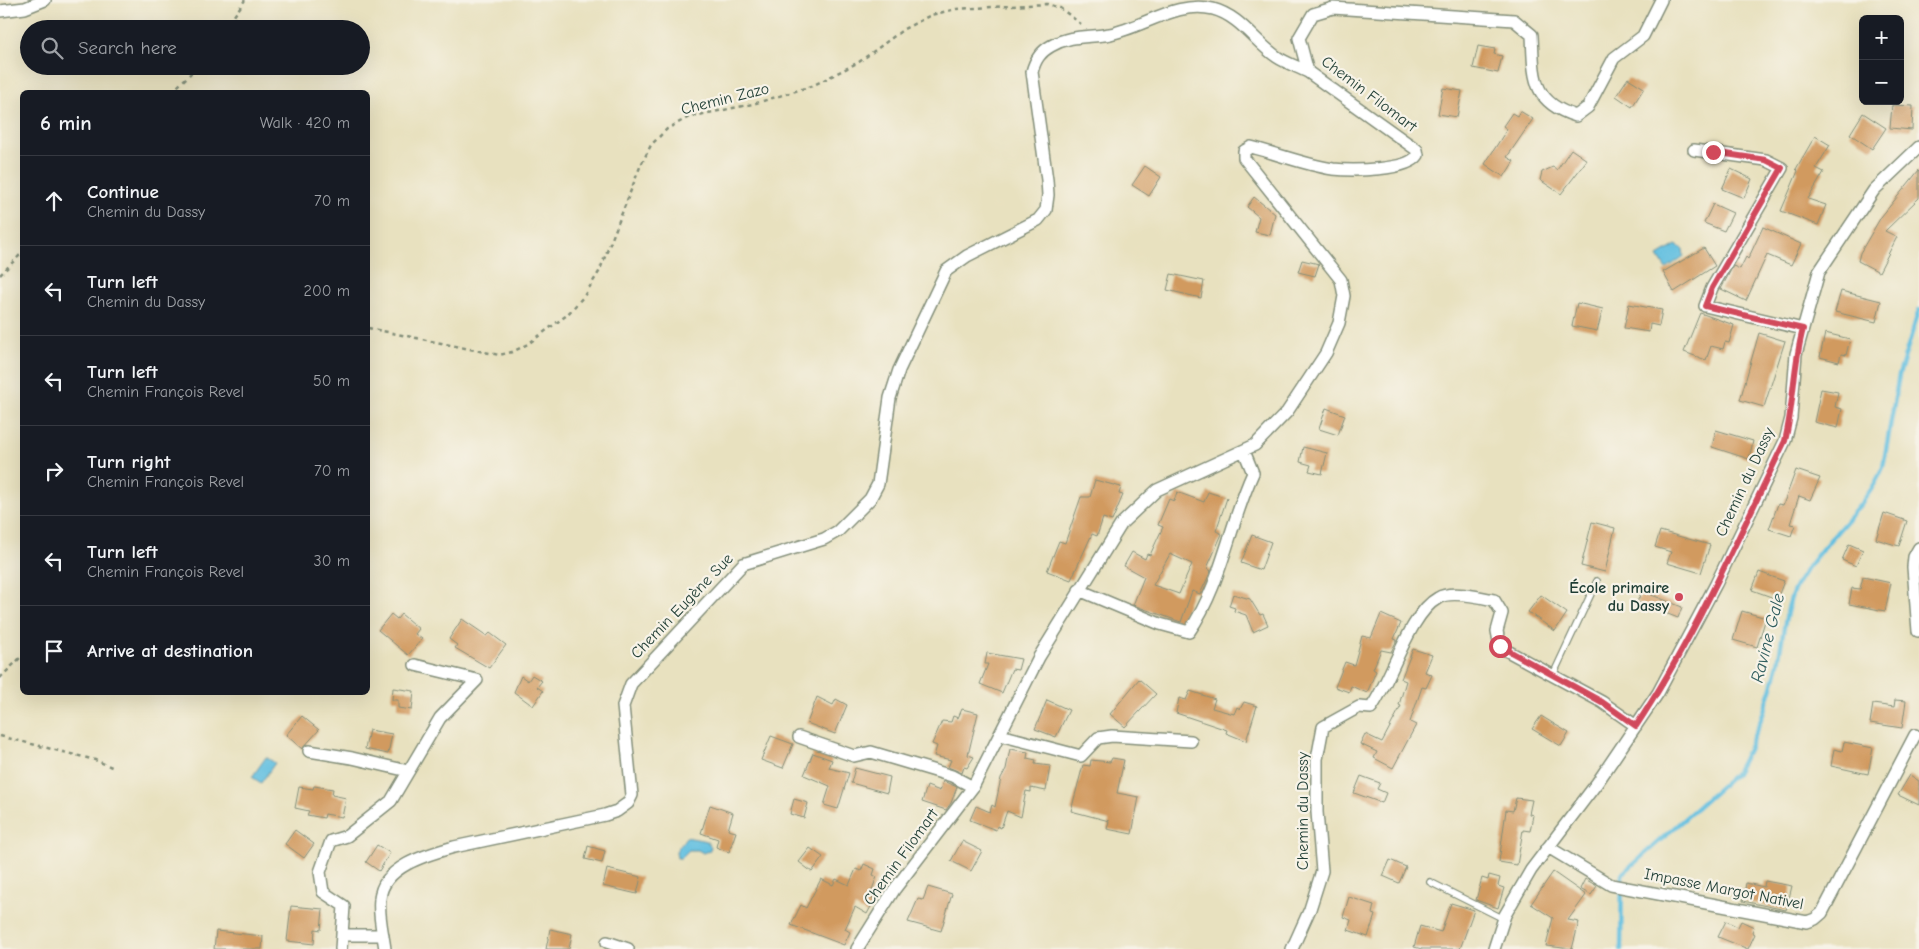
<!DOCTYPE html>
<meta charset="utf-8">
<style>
body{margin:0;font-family:"Comic Neue",sans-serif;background:#242831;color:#f1f3f6}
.controls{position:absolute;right:15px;top:15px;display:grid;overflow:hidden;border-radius:8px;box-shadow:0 5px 20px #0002}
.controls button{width:45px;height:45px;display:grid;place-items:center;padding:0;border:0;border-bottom:1px solid #363941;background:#171b24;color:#f1f3f6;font:25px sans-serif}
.stop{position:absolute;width:15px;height:15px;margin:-11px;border:4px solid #d1495b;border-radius:50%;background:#fff}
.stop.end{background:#d1495b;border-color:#fff;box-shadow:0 1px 5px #0008}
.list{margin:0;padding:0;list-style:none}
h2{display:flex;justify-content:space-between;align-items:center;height:65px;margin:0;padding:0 20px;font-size:21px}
h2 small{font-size:16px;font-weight:400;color:#9ea1a6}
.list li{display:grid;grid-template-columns:32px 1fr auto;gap:15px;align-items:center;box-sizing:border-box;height:90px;padding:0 20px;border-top:1px solid #363941}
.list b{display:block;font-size:19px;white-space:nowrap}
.list p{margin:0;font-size:16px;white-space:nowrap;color:#9ea1a6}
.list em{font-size:16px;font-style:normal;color:#9ea1a6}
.icon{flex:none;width:28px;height:28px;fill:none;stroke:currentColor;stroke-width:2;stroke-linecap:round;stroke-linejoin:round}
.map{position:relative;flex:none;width:1919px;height:949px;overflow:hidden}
.search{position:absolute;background:#171b24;box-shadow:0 5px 20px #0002;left:20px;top:20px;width:350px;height:55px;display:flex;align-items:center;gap:12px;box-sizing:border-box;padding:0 18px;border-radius:28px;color:#9ea1a6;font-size:19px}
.panel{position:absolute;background:#171b24;box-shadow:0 5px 20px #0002;left:20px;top:90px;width:350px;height:605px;border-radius:8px}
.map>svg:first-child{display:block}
</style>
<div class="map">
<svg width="1919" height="949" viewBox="0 0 1919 949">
<rect width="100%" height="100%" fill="#f7f3e8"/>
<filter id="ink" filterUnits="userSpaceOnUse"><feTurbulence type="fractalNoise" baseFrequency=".02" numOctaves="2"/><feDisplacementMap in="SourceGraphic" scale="10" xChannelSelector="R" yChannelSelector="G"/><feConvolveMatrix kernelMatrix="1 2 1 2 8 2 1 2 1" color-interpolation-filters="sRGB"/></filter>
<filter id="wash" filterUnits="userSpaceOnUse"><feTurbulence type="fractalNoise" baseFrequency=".0096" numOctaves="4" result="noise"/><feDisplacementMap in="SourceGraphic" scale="20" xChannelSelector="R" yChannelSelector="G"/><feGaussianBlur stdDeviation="1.12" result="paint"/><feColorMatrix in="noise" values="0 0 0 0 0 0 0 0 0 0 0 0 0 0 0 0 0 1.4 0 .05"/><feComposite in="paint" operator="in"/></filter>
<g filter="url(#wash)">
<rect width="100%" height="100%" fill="#e8e1bf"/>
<path fill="#62bfe0" stroke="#407e8a" d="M1676,245L1683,249L1684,256L1666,269L1658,256Z
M266,757L275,763L261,783L252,777Z
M686,837L707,841L711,847L709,851L703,853L698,850H689L681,858H677L676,851Z"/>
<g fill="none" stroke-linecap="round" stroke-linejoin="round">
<path stroke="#62bfe0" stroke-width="4.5" d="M1621,949L1622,874L1736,773C1753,743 1771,697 1778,663C1782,642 1786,604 1796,586C1819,543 1866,510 1883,467L1899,375L1919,310"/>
</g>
<g id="blocks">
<path fill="#d19a5e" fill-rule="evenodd" d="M1478,46L1495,49L1494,54L1502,56L1498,73L1473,68Z
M1628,78L1644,88L1632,107L1616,96Z
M1443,88L1462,91L1457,117L1438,114Z
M1892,105L1913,106L1912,130L1890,128Z
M1520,111L1533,119L1507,157L1514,161L1504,177L1485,164L1507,129L1503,126L1512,113L1517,116Z
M1863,113L1886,128L1872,149L1850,134Z
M1815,136L1830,145L1816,168L1824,172L1808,199L1826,205L1818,225L1781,211L1798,171L1796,169Z
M1571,149L1587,160L1561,194L1540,180L1542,172L1553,167L1557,170Z
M1145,166L1161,177L1149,196L1132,185Z
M1731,169L1752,179L1744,198L1722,189Z
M1919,170V198L1885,231L1897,237L1879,272L1858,261L1860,253L1881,217Z
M1254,197L1275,214L1270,235L1255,232L1259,217L1247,207Z
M1713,204L1733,213L1724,231L1704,223Z
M1763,227L1801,244L1791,265L1767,255L1746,301L1721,289L1733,266L1740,269L1746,257L1748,259Z
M1704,248L1715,266L1674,292L1663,272Z
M1302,260L1319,264L1315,276L1298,272Z
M1171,274L1204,281L1201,298L1167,290Z
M1841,291L1881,301L1876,322L1835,312Z
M1577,303L1603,309L1597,331L1572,326Z
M1629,304L1662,310L1659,326L1650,324L1649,332L1624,328Z
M1700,313L1734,325L1729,343L1725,342L1723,349L1711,346L1706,360L1684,352Z
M1759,333L1785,341L1764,407L1740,400Z
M1825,333L1850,339L1846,355L1841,354L1839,362L1820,357Z
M1821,389L1838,392L1835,407L1842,409L1838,428L1814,422Z
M1326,408L1345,415L1338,435L1319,429Z
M1716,430L1753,441L1749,459L1712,447Z
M1303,447L1327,453L1322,474L1309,471L1311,465L1300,462Z
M1796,470L1820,478L1810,500L1799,496L1790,524L1795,525L1791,536L1769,529L1778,504L1783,505Z
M1095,480L1121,487L1119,494L1123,495L1112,521L1103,518L1097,536L1092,534L1071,580L1047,571L1059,541L1065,543L1081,497H1090Z
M1177,492L1204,502L1208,492L1227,498L1216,531L1222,534L1207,568L1211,571L1200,594L1192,591L1181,622L1133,605L1144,577L1124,566L1132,552L1145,559L1147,554L1150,555L1163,527L1158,525L1169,499L1174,501ZM1170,554L1192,564L1179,594L1153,585Z
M1884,513L1907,521L1899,546L1876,539Z
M1592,522L1615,528L1605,572L1581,566Z
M1660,531L1710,545L1701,573L1667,563L1671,552L1655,547Z
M1252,535L1271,542L1261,570L1241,563Z
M1849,544L1863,550L1856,566L1842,560Z
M1759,572L1784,581L1777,599L1752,590Z
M1863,577L1891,583L1885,611L1849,604L1852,588L1860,589Z
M1642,591L1682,607L1678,618L1637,602Z
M1233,594L1250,599L1260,615L1263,614L1268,625L1253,632L1246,615L1234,611L1235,608L1229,606Z
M1541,595L1567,613L1555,631L1528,612Z
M1742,611L1766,618L1757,647L1733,640Z
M391,614L397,619L401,614L419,629L415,634L422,639L408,655L378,630Z
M1381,614L1401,623L1394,639L1397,640L1391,652L1381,650L1373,669L1376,671L1367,693L1351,686L1349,692L1335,687L1345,662L1354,665L1362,636L1371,638Z
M462,619L487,636L490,633L506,645L489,668L455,648L457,645L449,639Z
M1413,649L1432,655L1425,672L1432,675L1426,688L1422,687L1410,722L1416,725L1393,768L1374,758L1377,752L1360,744L1365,734L1382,742L1401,706L1399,705L1406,681L1401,679Z
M987,653L1021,659L1018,670L1012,669L1002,693L980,684L988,664H985Z
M532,675L542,681L537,687L543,691L533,706L514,692L521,676L528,681Z
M1139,679L1156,694L1125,727L1110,714Z
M393,688L414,691L412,710L398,708V700H392Z
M1190,691L1215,699L1212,708L1234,714L1237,707L1240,709L1244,702L1257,706L1246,741L1226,733L1227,730L1176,713L1179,698L1186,700Z
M817,697L833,705L836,699L847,705L835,734L807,723Z
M1047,700L1069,710L1056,737L1035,729Z
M1895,700L1906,701L1902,728L1870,723L1873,704L1894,707Z
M962,709L978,713L968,755L974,757L967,768L964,767L962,773L948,767L951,760L934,756L937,746L932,744L942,721L951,722L953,716L958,718Z
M302,716L319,730L302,749L286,735Z
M1541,716L1569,733L1561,746L1532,729Z
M369,730L392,734L388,754L365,749Z
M771,736L793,744L783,768L761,760Z
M1844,742L1873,748L1868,774L1831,766L1834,749L1842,751Z
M1010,749L1028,752L1027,758L1036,760L1035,764L1050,766L1046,791L1031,788V792L1026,791L1021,817L1007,811L1001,828L997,826L996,830L970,820L976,806L990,812L992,805L995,807L1001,778L1006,769Z
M813,753L832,760L829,768L849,773L838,809L824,805L830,786L804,775Z
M1112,758L1124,760L1117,793L1139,797L1132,834L1107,829L1109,821L1071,811L1083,765L1090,766L1091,760L1110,762Z
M855,768L890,777L887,793L851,783Z
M1910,775L1919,781V805L1898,795Z
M1361,776L1380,783L1377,789L1386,793L1382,803L1354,793Z
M943,781L957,787L951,803L946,810L922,802L927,786L940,791Z
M314,786L333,789L332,795L346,798L342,817L325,814L324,818L307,815L309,811L295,808L299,787L313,789Z
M1516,798L1532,800L1529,814L1533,815L1530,831L1523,830L1517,865L1499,862L1506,810L1513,811Z
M794,799L808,803L804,818L790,814Z
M710,805L733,813L728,830L736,832L729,852L716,847L718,839L701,833Z
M295,830L314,844L304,858L285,844Z
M962,841L982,851L971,871L951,861Z
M377,845L390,853L379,871L366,862Z
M588,846L605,851L602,863L585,859Z
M810,848L823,857L812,872L799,862Z
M1390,860L1406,867L1399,883L1383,876Z
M864,864L875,869L873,875L877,877L869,897L875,899L867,914L855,907L845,929L850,932L844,945L791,925L801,905L806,908L821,879L833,885L836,879L849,885L856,869L861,871Z
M607,869L641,877L637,894L603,886Z
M1553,872L1586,895L1568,920L1579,922L1572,949L1546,946L1553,918L1531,904Z
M1489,875L1500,878L1498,886L1504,888L1498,908L1476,900L1482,878L1488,880Z
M1585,879L1597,886L1591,895L1580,889Z
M1765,881L1792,886L1786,910L1743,901L1746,883L1764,887Z
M928,887L952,894L941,931L908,922L918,899L923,900Z
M1349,897L1374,905L1372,914L1375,915L1368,937L1348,930L1351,920L1343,917Z
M1451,903L1474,910L1460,949H1422L1414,947L1420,926L1441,932Z
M291,906L323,909L321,930L315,929L314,944L287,941Z
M1726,921L1738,927L1741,921L1754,927L1752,932L1755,934L1748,949L1718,937Z
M550,929L572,934L569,949H546Z
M216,931L263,936L262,949H214Z"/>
</g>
</g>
<g filter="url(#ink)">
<use href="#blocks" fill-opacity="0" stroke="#848f7a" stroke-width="1"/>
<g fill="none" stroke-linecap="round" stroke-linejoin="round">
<defs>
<path id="service" d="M1553,675L1597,581
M1430,882L1504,919"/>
<path id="minor" d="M0,11L25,8L45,0
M1694,150L1766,160L1782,168L1712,288L1705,306L1803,329
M1079,590L1160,624L1189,632C1222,584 1229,525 1253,473L1244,451
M1918,631L1913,567L1914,557L1919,548
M1000,735L1081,756L1098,738L1112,736L1191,741
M799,737L854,756L871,752L952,776L973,787
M309,751L352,758L408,771
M1548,847L1611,885L1807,922L1815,919L1822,913L1915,735
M342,935H383
M607,942L628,949
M341,949L344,906L323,892L320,872L331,841L347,836L391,801L440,718L477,680L415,665
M385,949C383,933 378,916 380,899C382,866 429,854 454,847L605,815L617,811L628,803L632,795L623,706L631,684L743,564L824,539L838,531L870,499L878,484L890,398L899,370L946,271L967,256L1038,220L1046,210L1048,195L1047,180L1032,72C1035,60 1040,52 1051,46C1072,34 1089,38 1110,34C1144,27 1178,0 1213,9C1240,16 1255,42 1277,57C1286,63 1298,67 1308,72
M857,949L894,890L973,787L1039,657L1122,523L1157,490L1255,445L1287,412L1326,353L1339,323L1344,296L1341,280L1244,158V151L1251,147C1278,154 1306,165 1333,169C1351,171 1408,171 1418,155L1417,150L1308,72L1299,38L1313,14L1333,8L1514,20L1532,35C1534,76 1531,102 1576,116L1588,107L1614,58L1643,36L1661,0
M1292,949L1310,909L1322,871L1317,812V759L1323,727L1359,707L1371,708C1392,679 1409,614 1438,598C1450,590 1480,597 1494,600L1502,613L1497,631L1500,647L1602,702L1636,726
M1494,949L1505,915L1531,870L1597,783L1658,693L1716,584L1785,441L1791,418L1796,354L1819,272L1874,190L1919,147"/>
</defs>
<use href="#service" stroke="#848f7a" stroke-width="8"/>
<use href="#minor" stroke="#848f7a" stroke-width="14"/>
<path stroke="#848f7a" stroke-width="2.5" stroke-dasharray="4 4" stroke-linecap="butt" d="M225,29L245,0
M172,92L198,66
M0,275L22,253
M368,328L499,355L512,352L528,344L567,315L584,296L599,272L640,167L651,145L667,129L689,117L753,104L812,86L859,62L904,29L931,15L956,9L1047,4L1060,8L1081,24
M0,678L22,656
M0,736L95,760L114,768"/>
<use href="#service" stroke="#fff" stroke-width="5.5"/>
<use href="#minor" stroke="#fff" stroke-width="11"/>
</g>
</g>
<g fill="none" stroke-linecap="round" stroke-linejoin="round" filter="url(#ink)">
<path stroke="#d1495b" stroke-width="6" d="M1500,646L1602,702L1636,726C1695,637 1738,537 1785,441C1794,404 1793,366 1803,329L1705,306L1712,288L1782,168L1766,160L1713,152"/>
</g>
<circle fill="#d1495b" stroke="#f7f3e8" stroke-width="2" cx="1679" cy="597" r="5"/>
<g text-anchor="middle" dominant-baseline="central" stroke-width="4.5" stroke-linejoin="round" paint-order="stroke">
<g font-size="16" fill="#1f3d34" stroke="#f7f3e8">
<text transform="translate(1369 94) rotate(37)">Chemin Filomart</text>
<text transform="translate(725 99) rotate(-14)">Chemin Zazo</text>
<text transform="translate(1745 482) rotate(-65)">Chemin du Dassy</text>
<text transform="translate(682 606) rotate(-46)">Chemin Eugène Sue</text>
<text transform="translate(1303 811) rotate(-90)">Chemin du Dassy</text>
<text transform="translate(901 857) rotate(-54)">Chemin Filomart</text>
<text transform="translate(1724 889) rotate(11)">Impasse Margot Nativel</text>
</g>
<g font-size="16" font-weight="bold" fill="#1f3d34" stroke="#f7f3e8" text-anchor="end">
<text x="1669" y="588">École primaire<tspan x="1669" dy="18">du Dassy</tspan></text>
</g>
<g font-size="18" font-style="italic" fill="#305e5f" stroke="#f7f3e8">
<text transform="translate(1768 638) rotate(-76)">Ravine Gale</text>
</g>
</g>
</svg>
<div class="controls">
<button>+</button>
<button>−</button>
</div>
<div class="stop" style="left:1500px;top:646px"></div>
<div class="stop end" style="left:1713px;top:152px"></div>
<div class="search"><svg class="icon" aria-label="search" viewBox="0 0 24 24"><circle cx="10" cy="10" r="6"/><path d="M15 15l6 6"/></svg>Search here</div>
<section class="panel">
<h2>6 min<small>Walk · 420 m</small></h2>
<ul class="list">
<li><svg class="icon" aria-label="ahead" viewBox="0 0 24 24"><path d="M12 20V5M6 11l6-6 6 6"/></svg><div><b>Continue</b><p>Chemin du Dassy</p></div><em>70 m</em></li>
<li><svg class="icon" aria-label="left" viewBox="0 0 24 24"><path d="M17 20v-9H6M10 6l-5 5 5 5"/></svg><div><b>Turn left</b><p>Chemin du Dassy</p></div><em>200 m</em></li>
<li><svg class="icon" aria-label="left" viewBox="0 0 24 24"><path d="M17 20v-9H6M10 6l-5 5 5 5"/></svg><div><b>Turn left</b><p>Chemin François Revel</p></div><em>50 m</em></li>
<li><svg class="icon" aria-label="right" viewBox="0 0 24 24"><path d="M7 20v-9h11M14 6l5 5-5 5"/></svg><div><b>Turn right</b><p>Chemin François Revel</p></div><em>70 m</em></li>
<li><svg class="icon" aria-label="left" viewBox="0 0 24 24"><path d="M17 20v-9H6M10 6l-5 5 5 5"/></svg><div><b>Turn left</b><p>Chemin François Revel</p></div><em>30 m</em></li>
<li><svg class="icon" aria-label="arrive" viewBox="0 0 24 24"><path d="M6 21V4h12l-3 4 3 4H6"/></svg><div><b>Arrive at destination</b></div></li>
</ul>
</section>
</div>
